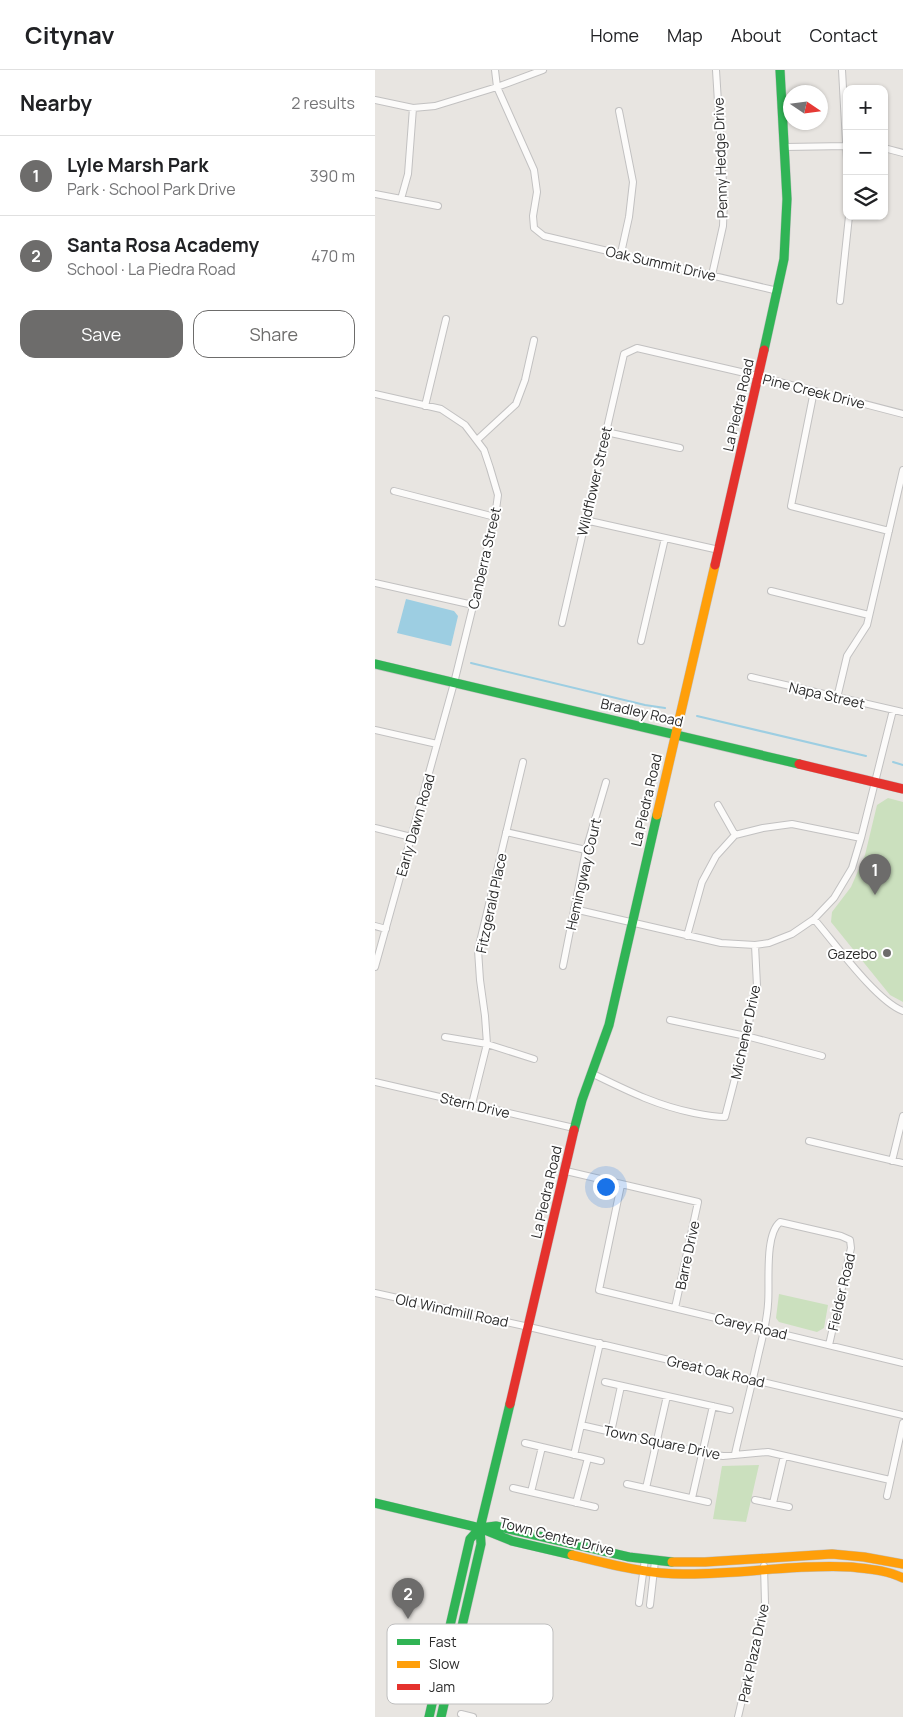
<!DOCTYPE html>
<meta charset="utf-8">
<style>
body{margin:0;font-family:Manrope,sans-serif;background:#f2f2f2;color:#202124}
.controls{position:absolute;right:15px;top:15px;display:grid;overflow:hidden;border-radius:10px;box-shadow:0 1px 4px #0004}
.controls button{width:45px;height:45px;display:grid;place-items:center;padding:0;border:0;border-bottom:1px solid #e0e0e0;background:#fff;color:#202124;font:25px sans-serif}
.compass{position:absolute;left:408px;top:15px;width:45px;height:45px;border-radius:50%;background:#fff;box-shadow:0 1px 4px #0004;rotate:103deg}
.you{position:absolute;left:230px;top:1116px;width:18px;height:18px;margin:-12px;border:4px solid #fff;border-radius:50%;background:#1a73e8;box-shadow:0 0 0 8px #1a73e833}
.badge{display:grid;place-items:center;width:32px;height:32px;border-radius:50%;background:#6d6c6b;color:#fff;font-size:16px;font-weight:700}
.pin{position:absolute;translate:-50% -41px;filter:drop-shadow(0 1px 2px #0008)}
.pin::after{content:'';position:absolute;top:26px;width:18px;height:15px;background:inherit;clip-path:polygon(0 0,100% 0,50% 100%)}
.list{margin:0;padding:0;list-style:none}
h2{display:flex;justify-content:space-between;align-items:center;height:65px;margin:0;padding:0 20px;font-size:21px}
h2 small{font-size:16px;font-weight:400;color:#757577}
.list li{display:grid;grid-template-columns:32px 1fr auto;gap:15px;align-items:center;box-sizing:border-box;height:80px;padding:0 20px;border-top:1px solid #e0e0e0}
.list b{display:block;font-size:19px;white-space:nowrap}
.list p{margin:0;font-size:16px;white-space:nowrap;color:#757577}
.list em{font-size:16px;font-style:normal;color:#757577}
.actions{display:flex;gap:10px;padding:15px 20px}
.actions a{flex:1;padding:11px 0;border:1px solid #6d6c6b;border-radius:15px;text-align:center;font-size:18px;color:#6d6c6b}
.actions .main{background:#6d6c6b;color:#fff}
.icon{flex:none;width:28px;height:28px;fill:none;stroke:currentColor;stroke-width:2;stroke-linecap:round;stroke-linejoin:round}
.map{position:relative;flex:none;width:528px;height:1647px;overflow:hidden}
header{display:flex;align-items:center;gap:30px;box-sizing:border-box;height:70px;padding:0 25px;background:#fff;border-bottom:1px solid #e0e0e0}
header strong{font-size:24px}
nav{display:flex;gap:28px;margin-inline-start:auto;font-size:18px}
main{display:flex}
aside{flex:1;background:#fff}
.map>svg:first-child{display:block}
</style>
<header>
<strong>Citynav</strong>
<nav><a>Home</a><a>Map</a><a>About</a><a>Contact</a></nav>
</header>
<main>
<aside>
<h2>Nearby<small>2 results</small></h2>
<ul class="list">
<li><span class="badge">1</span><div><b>Lyle Marsh Park</b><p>Park · School Park Drive</p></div><em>390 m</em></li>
<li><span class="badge">2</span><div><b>Santa Rosa Academy</b><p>School · La Piedra Road</p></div><em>470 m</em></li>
</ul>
<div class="actions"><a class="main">Save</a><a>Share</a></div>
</aside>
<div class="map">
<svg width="528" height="1647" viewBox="0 0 528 1647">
<rect width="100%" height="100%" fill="#e8e5e1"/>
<path fill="#cbe0be" d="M513,728L528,732V932L515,925L456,852L457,842L476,817L490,785L502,735Z
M404,1224L453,1235L449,1258L442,1262L404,1252L401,1248Z
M384,1395L371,1452L338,1449L347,1396Z"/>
<path fill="#9dcee2" d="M31,529L79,541L83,546L76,576L22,563Z"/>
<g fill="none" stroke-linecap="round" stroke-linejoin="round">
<path stroke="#9dcee2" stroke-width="2" d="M96,593L270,635L290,638
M322,646L491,686
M518,692L528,695"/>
<defs>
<path id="street" d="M120,0L122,17L159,100L162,122L158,146L159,158L169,166L403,221
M467,0L472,90
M0,30L38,38L60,36L122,17L168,0
M244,41L258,112L254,147L246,183
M410,77L472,76
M509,78L528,83
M0,124L63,136
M26,129L33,104L38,38
M337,205L348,156L349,129L341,0
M465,231L474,146
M439,321L416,436L514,461
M0,324L66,339L90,355L109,380L115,398L123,425L120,447L79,613L0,897
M50,336L71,249
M231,362L305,378
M102,370L141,334L150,310L159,270
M19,421L120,447
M210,450L344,480
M0,513L98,535
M396,521L494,545
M187,553L249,284L262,278L370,303L528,344
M266,571L290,468
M376,607L528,642
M462,628L472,586L492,555L528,400
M0,660L62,674
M343,735L360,765
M0,758L36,767
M131,762L211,780
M199,839L346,873L380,875L394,873L417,864L439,849L459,828L477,798L486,768L518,640
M439,849C459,872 501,931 528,941
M0,856L11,859
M312,866L327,812L341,786L360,765L388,758L417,754L486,768
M188,896L211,780L231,712
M295,950L371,966L447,986
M70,967L112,974L159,989
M216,1003C251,1020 280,1035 319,1043C329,1045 339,1047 350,1047L371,966L382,916L380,875
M0,1012L199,1058
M97,1034L112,974L110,946L105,910L103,880L148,692
M434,1071L528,1093
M517,1091L528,1046
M191,1101L323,1132L300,1238
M246,1115L224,1220L528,1293
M0,1223L154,1257L528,1345
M230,1312L355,1340
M206,1355L328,1383L348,1386L393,1382L515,1410
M236,1362L246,1316
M150,1373L226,1391
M360,1384C367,1353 375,1322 382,1291C386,1272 392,1253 393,1234C395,1215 389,1165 405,1152L466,1166L475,1170L476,1178L454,1275
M199,1385L225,1273
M252,1414L333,1432
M138,1418L220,1437
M271,1418L292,1326
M156,1422L167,1377
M512,1426L528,1353
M317,1428L338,1336
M380,1430L414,1437
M201,1433L213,1388
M398,1433L409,1386
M264,1533L270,1489
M275,1535L280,1491
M86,1644L98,1647
M363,1647L390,1533L389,1496"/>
<path id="fast" d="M389,280L409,189L412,129L405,0
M0,594L424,694
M199,1060L207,1030L234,955L282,745
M0,1433L105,1458L137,1471L197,1485
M105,1458L121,1456L254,1487L297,1492
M54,1647L95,1469L105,1458
M66,1647L106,1474L105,1458L135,1334"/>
<path id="slow" d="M282,745L340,495
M197,1485C235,1494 274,1505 313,1504C368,1504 421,1494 476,1497C494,1499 512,1500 528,1508
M297,1492H330L457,1484L489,1487L528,1494"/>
<path id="jam" d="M340,495L389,280
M424,694L528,719
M135,1334L199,1060"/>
</defs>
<use href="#street" stroke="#c2c1c1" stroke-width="8"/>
<use href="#fast" stroke="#c2c1c1" stroke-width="10"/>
<use href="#slow" stroke="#c2c1c1" stroke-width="10"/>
<use href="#jam" stroke="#c2c1c1" stroke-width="10"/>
<use href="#street" stroke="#fcfbfa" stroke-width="6"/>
<use href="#fast" stroke="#30b455" stroke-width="9"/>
<use href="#slow" stroke="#ff9f0a" stroke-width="9"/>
<use href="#jam" stroke="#e5322d" stroke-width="9"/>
</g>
<circle fill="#6d6c6b" stroke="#fff" stroke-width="2" cx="512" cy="883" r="5"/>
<g text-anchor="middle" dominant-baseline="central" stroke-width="4" stroke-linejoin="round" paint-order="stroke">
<g font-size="14" fill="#2b2b2b" stroke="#fff">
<text transform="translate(345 88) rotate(-92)">Penny Hedge Drive</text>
<text transform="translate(286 193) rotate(13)">Oak Summit Drive</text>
<text transform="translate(439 321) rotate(14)">Pine Creek Drive</text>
<text transform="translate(363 335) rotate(-77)">La Piedra Road</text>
<text transform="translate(219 411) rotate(-77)">Wildflower Street</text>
<text transform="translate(109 488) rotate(-77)">Canberra Street</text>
<text transform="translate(452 625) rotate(13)">Napa Street</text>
<text transform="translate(267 642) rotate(13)">Bradley Road</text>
<text transform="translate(271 730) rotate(-77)">La Piedra Road</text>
<text transform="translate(40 755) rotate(-74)">Early Dawn Road</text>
<text transform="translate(208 804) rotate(-77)">Hemingway Court</text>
<text transform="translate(116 833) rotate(-78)">Fitzgerald Place</text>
<text transform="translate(370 962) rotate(-78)">Michener Drive</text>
<text transform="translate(100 1035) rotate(13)">Stern Drive</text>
<text transform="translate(171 1122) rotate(-77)">La Piedra Road</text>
<text transform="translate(312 1185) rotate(-78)">Barre Drive</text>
<text transform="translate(466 1222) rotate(-77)">Fielder Road</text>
<text transform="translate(77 1240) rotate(12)">Old Windmill Road</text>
<text transform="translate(376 1256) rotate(13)">Carey Road</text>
<text transform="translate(341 1301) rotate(13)">Great Oak Road</text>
<text transform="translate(287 1372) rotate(12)">Town Square Drive</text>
<text transform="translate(182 1466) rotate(14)">Town Center Drive</text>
<text transform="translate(378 1583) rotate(-78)">Park Plaza Drive</text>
</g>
<g font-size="14" fill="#2b2b2b" stroke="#fff" text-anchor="end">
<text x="502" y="883">Gazebo</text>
</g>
</g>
<rect x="12" y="1554" width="166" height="80" rx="8" fill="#fff" stroke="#bfbfbf" stroke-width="1"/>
<rect x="22" y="1569" width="23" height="6" fill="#30b455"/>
<rect x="22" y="1591" width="23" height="7" fill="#ff9f0a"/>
<rect x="22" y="1614" width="23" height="6" fill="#e5322d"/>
<g font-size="14" fill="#2b2b2b">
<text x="54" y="1577">Fast</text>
<text x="54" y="1599">Slow</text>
<text x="54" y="1622">Jam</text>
</g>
</svg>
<div class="controls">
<button>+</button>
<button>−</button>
<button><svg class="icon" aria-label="layers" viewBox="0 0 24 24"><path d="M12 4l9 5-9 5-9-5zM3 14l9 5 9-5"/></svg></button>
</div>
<svg class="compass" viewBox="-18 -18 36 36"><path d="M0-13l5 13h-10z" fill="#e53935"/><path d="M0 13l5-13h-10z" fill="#757577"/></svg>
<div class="you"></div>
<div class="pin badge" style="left:500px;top:825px">1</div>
<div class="pin badge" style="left:33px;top:1549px">2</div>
</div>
</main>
